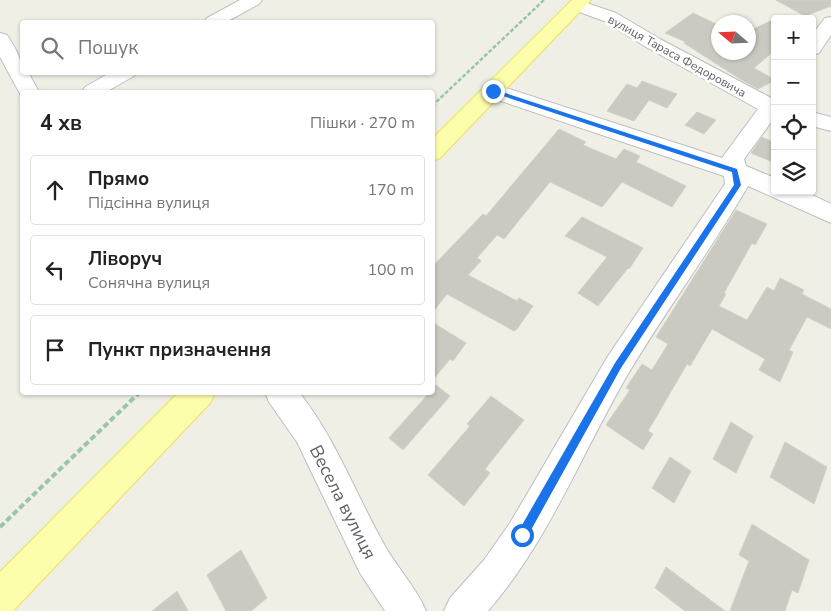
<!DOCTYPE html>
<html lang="uk">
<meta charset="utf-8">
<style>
body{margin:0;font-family:"Nunito Sans",sans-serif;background:#f2f2f2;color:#222}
.controls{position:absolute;right:15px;top:15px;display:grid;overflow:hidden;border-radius:5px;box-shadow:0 1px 4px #0004}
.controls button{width:45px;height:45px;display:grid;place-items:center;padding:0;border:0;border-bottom:1px solid #e0e0e0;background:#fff;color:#222;font:25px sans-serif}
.compass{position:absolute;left:711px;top:15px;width:45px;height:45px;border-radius:50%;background:#fff;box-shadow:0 1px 4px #0004;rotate:289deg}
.stop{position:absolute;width:15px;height:15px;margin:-11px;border:4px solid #1a73e8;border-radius:50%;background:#fff}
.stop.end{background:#1a73e8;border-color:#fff;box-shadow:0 1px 5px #0008}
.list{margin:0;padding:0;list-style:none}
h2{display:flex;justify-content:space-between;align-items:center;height:65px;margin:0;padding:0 20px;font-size:21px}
h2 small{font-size:16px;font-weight:400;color:#767676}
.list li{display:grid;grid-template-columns:32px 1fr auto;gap:15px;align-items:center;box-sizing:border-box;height:70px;margin:0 10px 10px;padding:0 10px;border:1px solid #e0e0e0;border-radius:5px}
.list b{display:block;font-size:19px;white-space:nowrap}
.list p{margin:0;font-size:16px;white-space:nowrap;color:#767676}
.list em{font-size:16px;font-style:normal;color:#767676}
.icon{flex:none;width:28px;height:28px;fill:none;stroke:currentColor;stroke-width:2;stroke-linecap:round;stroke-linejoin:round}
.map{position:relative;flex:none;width:831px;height:611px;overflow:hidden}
.search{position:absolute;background:#fff;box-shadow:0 1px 4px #0004;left:20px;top:20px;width:415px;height:55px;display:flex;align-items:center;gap:12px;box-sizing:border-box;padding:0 18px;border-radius:5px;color:#767676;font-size:19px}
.panel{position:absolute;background:#fff;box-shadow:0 1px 4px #0004;left:20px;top:90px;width:415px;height:305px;border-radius:5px}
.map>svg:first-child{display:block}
</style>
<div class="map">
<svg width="831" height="611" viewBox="0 0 831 611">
<rect width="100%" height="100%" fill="#efefe5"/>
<path fill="#cac9c2" stroke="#d4d1c4" d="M776,0H831V6L805,16Z
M693,13L718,25V52H748V29L751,30L775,19V50L754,68L775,80L758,89L740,79L684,43L686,42L665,33Z
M642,81L677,94L667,108L649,100L634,121L607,111L627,84L637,88Z
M697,112L716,120L704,134L685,125Z
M559,129L586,142L583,145L616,159L624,149L640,156L636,162L686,186L672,207L622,182L602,207L550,182L504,239L497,235L477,258L481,261L468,275L517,301L519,298L533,306L517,329L514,331L447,294L432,313V267L483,214L486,216Z
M762,137L775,143V163L751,153Z
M736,210L767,224L755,245L752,243L724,293L726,294L719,306L747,320L767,287L774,291L780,278L804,290L802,294L831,309V329L807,317L789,350L793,352L780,382L759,370L765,359L712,329L690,366L687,364L648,431L653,434L643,450L606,425L630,390L626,388L642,364L652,370L668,344L656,337Z
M582,217L643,248L629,269L628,268L598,306L578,293L607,257L565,236Z
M432,322L466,343L453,361L450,359L432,381Z
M436,385L450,396L403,450L389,438L430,392H432Z
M491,396L524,420L485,469L490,473L464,506L428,475L470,426L467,424Z
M731,422L753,436L736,473L713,459Z
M785,442L827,467L814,504L770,477Z
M670,457L691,471L674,503L652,488Z
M752,524L809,560L798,593L792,590L785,611H730L749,561L739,555Z
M241,550L267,598L251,611H226L207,575Z
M666,567L725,611H685L655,588Z
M177,591L188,611H152Z"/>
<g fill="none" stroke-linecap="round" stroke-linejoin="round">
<defs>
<path id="minor" d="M240,0H262L259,4L226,22H204L207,18Z
M578,0L616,13L660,39L775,100V117L744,159L746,166L775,178V191H804L831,204V223L748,186C711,250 666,310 628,374C582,453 548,542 488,611H444L450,598L484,560L510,523L608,356L725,184L724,176L486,96L483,91L486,86L493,85L500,86L722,158L758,109L646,47L604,21L571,9L568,5L571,1Z
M831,17V35L819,53L812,55V35L825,18Z
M0,33L7,35C15,47 22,59 22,72H28L39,92H22V97L19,92L0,57Z
M111,72H137L134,76L106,92H82L85,87Z
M812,112L831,117V131L812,126Z
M265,392H299C336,439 356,495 385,546C398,569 416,587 426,611H385L360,573L297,442L269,402Z"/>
<path id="major" d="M572,0H591L440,158L432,161V139Z
M179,392H215L211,402L13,611H0V572Z"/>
</defs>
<use href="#minor" stroke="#bdbdc3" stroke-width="2"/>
<use href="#major" stroke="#efe05e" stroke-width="2"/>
<path stroke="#9ac5ad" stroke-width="2.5" stroke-dasharray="4 2" stroke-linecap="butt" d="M432,106L544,0"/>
<path stroke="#9ac5ad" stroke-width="4" stroke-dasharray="6 3" stroke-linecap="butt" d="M0,527L140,392"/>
<use href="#minor" fill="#fff" fill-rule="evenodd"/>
<use href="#major" fill="#fdfeac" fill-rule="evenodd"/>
</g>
<path fill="#1a73e8" d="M493,89L737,169L741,185L621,368L526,539L522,540L518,539L517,535L518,532L615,363L734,185L732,172L491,92Z"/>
<g text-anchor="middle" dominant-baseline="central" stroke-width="5" stroke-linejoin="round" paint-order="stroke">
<g font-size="12" fill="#5d5f65" stroke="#fff">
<text transform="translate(677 56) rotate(29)">вулиця Тараса Федоровича</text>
</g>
<g font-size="18" fill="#5d5f65" stroke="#fff">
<text transform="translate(343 502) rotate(63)">Весела вулиця</text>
</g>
</g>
</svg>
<div class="controls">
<button>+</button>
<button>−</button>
<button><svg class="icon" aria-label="locate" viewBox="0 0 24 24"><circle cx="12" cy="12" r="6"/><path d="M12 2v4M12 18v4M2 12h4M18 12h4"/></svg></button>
<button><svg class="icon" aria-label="layers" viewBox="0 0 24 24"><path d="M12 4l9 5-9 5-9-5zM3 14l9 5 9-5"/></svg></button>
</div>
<svg class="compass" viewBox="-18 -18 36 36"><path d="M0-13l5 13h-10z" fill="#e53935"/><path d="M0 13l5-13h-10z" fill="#767676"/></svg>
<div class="stop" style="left:522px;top:535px"></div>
<div class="stop end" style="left:493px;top:91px"></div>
<div class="search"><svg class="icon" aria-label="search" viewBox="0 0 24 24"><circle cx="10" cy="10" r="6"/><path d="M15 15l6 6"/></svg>Пошук</div>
<section class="panel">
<h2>4 хв<small>Пішки · 270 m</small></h2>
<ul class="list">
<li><svg class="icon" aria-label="ahead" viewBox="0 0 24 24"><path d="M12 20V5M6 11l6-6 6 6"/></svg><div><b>Прямо</b><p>Підсінна вулиця</p></div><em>170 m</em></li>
<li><svg class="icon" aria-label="left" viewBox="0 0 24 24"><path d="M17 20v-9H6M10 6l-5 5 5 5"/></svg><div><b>Ліворуч</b><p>Сонячна вулиця</p></div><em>100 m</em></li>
<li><svg class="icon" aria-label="arrive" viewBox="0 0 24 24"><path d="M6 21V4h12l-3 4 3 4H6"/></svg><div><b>Пункт призначення</b></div></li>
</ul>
</section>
</div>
